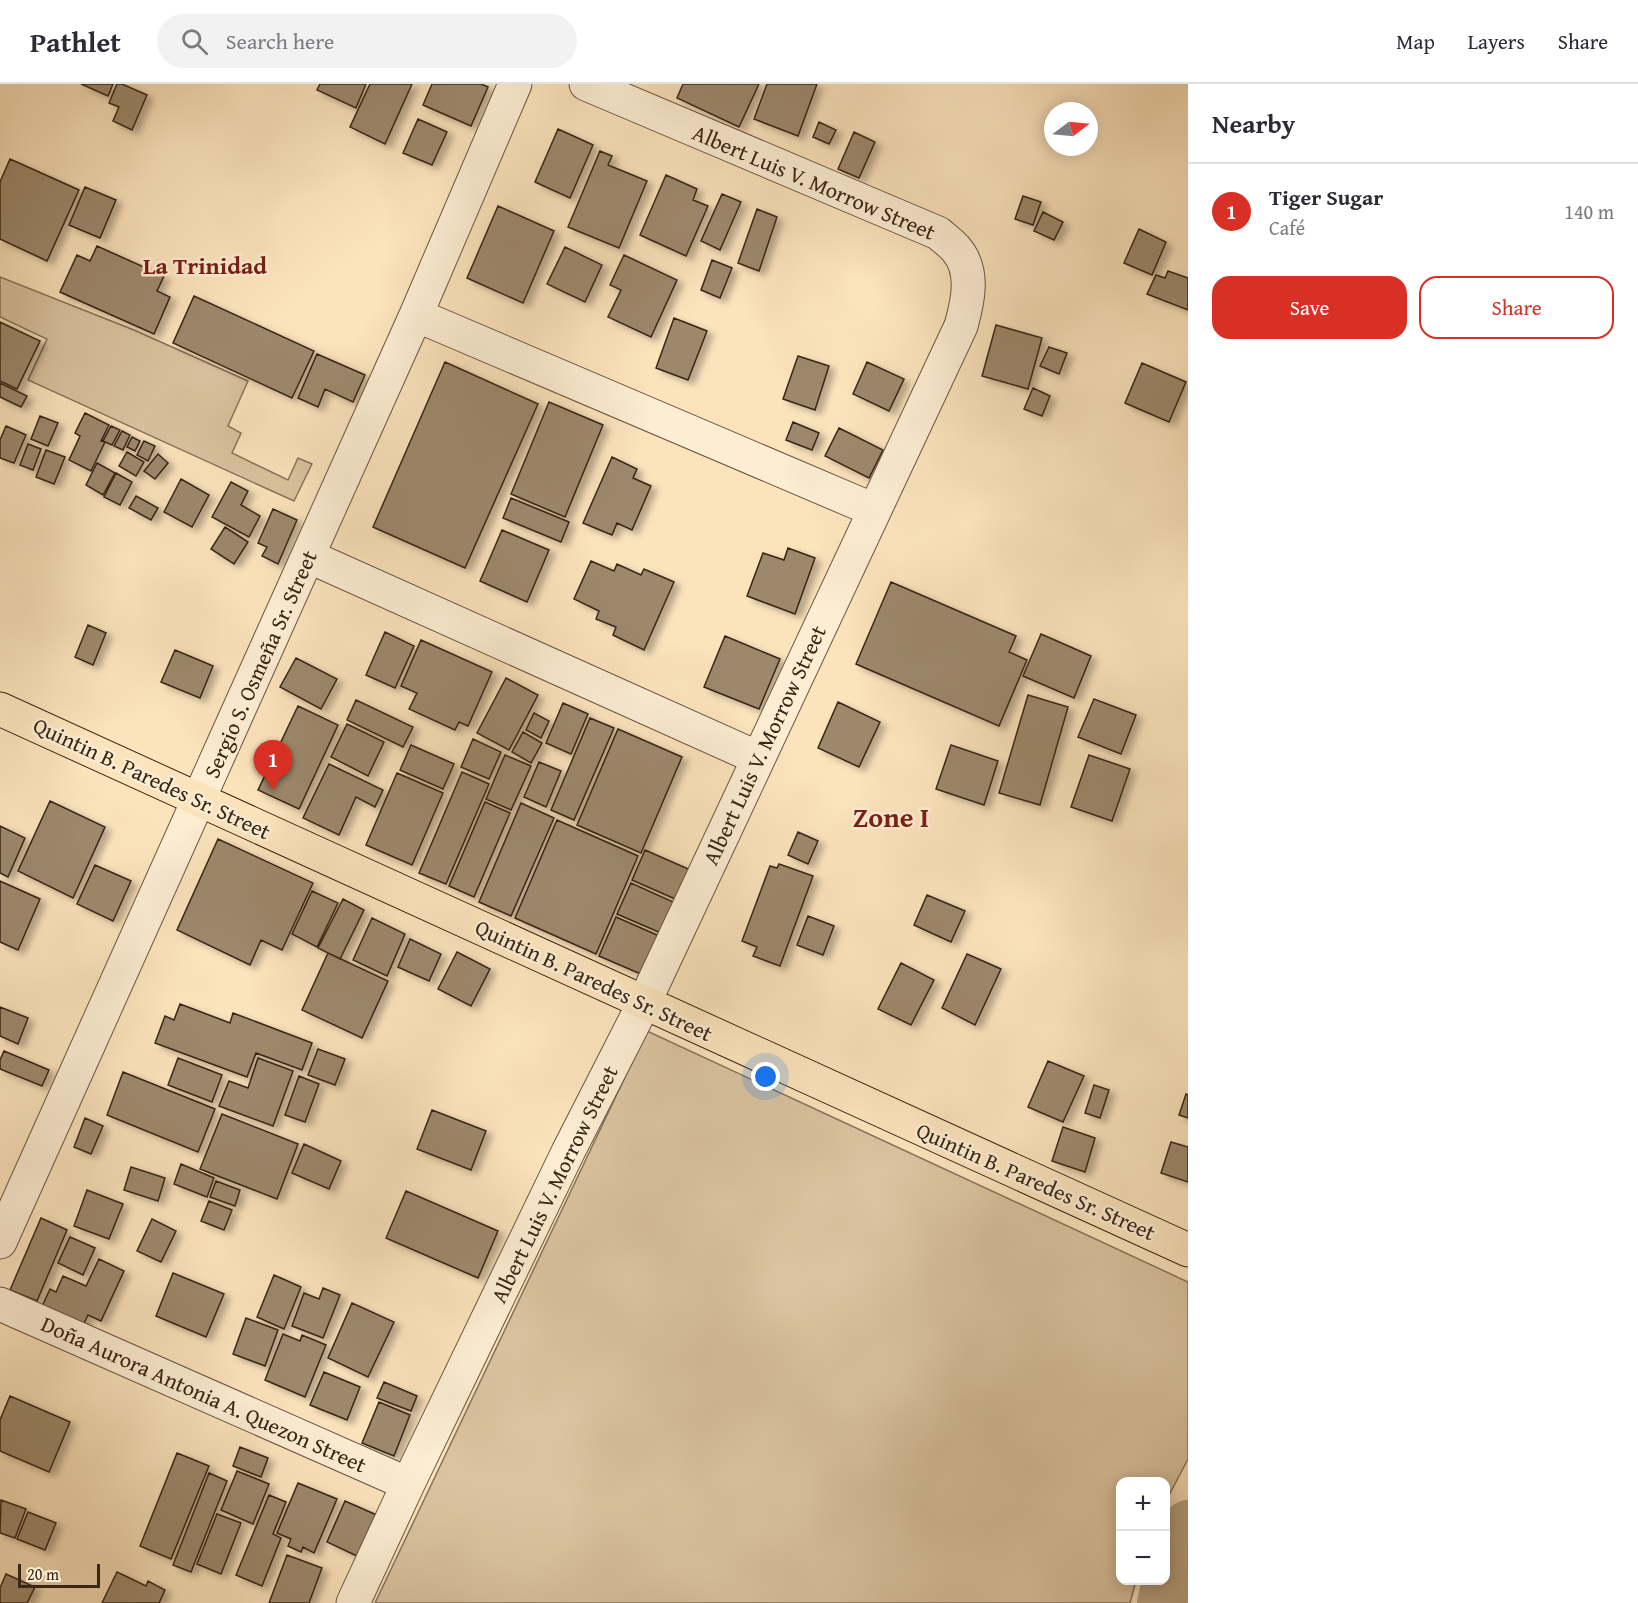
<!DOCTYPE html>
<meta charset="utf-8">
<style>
body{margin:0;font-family:"Gentium Book Plus",serif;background:#f2f2f3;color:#2b2b33}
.controls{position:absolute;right:18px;bottom:18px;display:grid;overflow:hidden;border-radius:12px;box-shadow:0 3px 15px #0003}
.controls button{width:54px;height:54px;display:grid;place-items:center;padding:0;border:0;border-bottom:2px solid #e1e1e2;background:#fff;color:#2b2b33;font:30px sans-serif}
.compass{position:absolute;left:1044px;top:18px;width:54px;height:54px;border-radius:50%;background:#fff;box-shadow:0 3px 15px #0003;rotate:74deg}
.scale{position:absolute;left:18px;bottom:15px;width:82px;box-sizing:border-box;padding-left:6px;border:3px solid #382616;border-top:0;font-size:16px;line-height:21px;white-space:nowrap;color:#382616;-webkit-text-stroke:4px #fcedd3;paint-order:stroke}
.you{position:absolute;left:766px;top:993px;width:21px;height:21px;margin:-15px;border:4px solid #fff;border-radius:50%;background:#1a73e8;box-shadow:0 0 0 9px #1a73e833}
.badge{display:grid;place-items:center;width:39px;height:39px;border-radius:50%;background:#d93025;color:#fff;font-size:20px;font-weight:700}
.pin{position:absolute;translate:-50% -50px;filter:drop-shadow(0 2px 3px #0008)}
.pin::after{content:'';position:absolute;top:32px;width:21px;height:18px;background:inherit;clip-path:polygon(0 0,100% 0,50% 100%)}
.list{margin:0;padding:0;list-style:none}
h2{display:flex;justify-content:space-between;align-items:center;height:78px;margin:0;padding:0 24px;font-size:26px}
h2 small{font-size:20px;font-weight:400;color:#7c7c81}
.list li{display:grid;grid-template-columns:39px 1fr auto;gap:18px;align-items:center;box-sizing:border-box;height:96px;padding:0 24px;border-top:2px solid #e1e1e2}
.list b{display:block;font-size:22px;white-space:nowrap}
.list p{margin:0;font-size:20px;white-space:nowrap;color:#7c7c81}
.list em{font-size:20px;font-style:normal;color:#7c7c81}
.actions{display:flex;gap:12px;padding:18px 24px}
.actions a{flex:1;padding:14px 0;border:2px solid #d93025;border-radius:18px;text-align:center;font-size:21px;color:#d93025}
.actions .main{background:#d93025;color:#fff}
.icon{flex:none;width:33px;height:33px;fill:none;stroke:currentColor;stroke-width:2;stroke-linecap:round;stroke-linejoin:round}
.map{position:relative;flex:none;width:1188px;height:1519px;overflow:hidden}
header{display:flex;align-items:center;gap:36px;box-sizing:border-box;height:84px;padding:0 30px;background:#fff;border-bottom:2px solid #e1e1e2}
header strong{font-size:28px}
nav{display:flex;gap:33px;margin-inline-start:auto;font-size:21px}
.search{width:420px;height:54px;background:#f2f2f3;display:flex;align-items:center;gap:15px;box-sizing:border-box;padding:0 21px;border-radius:33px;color:#7c7c81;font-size:22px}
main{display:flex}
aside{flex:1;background:#fff}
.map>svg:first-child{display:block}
</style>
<header>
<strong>Pathlet</strong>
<div class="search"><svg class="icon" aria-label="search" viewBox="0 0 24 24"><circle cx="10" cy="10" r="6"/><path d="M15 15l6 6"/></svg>Search here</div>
<nav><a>Map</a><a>Layers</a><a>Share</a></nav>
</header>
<main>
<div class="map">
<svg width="1188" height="1519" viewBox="0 0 1188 1519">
<defs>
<filter id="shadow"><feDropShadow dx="6" dy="4" stdDeviation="3" flood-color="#0004"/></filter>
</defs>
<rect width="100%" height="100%" fill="#fbe3bc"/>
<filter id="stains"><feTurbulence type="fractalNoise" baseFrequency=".00333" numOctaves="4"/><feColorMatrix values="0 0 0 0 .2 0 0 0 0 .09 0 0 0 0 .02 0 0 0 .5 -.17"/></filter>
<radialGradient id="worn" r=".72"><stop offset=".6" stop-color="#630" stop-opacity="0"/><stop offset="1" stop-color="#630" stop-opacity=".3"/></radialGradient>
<path fill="#dac3a0" stroke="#89745b" stroke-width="1.5" d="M0,193L134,246L248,297L228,342L241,349L232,369L288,396L298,374L312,380L294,417L28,296L47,255L0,233Z
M647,947L1188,1198V1375L1166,1417V1398H1120V1496L1136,1497L1130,1519H375Z"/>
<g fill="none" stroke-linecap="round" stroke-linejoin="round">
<path stroke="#b9a384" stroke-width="50" d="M1162,1519L1168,1493L1188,1441"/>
</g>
<path fill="#9d886c" stroke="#382616" stroke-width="1.5" filter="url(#shadow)" d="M81,0H113L108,12Z
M117,0H122L147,11L132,46L113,37L119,23L109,19Z
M320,0H366L356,24L317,6Z
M370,0H412L385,60L350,43Z
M432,0H481L488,3L471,42L423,21Z
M683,0H759L739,43L677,14Z
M767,0H817L798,52L754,35Z
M418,35L447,48L432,81L403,69Z
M819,38L836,46L829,60L813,53Z
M558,45L593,61L570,114L535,98Z
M854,48L875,58L859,94L838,85Z
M600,67L612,72L608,81L647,97L619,164L568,143Z
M10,75L79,106L47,177L0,155V98Z
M666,91L697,105L693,116L708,122L686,172L640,151Z
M85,103L116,116L100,154L69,141Z
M722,110L741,118L720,166L701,157Z
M1023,112L1041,118L1033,141L1015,135Z
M498,122L554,147L523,219L467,194Z
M757,125L777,133L759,187L738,179Z
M1043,128L1063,138L1054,156L1034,147Z
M1139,145L1166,158L1152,191L1124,179Z
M97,162L164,192L157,207L170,213L154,250L60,208L77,171L90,177Z
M565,163L602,181L585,218L547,200Z
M624,171L677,196L651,253L608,233L621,206L610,201Z
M712,176L732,184L720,214L701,206Z
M1168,187L1188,194V226L1147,210L1156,191L1165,194Z
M194,212L314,267L292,314L173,259Z
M674,234L707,247L688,296L656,284Z
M0,238L40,257L17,305L0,297Z
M996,241L1042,254L1028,305L982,292Z
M1049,263L1067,269L1059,290L1040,282Z
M317,270L365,291L353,318L325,305L318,323L298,314Z
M798,272L829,282L815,326L783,315Z
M445,278L538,320L465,484L373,443Z
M867,278L904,295L889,327L853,310Z
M1142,279L1186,298L1169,338L1125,319Z
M0,299L27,312L21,323L0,313Z
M1033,304L1050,312L1042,332L1024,325Z
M549,318L603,341L565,433L511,410Z
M85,329L109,341L101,357L105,358L91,387L69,376L80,352L75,349Z
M40,332L58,339L48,362L31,355Z
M793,338L819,349L812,366L786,356Z
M6,342L26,351L14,379L0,374V356Z
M111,342L120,346L112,361L103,357Z
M839,344L883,366L869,394L825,372Z
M122,347L130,351L123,366L114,362Z
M132,353L140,357L135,367L127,363Z
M144,357L155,362L148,377L137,371Z
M28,360L41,365L33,386L20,381Z
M46,366L65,373L54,400L36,393Z
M127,368L144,378L136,392L119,382Z
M158,370L168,379L155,395L144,387Z
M612,373L637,385L633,394L651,402L632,446L617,439L612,451L583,439Z
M97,379L115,389L103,411L86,401Z
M116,389L132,398L120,421L104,413Z
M181,395L209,411L192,443L164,428Z
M231,398L248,407L241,421L260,432L249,453L212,433Z
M136,412L158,424L151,436L129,424Z
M511,414L569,438L561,458L503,434Z
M273,425L297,436L278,480L262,472L267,463L258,459Z
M225,443L248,458L234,480L211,465Z
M502,446L549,466L527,518L480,497Z
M788,464L815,474L795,530L747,512L763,469L784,476Z
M591,477L614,487L617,480L641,491L644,485L674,498L644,566L613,551L616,543L596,535L599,527L574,515Z
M891,498L1016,552L1009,568L1027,576L999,642L856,580Z
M88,541L106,549L93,581L75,573Z
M385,548L414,562L395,604L366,591Z
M1041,550L1091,572L1074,614L1023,592Z
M725,552L780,575L759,625L704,603Z
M421,556L492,588L468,642L459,638L455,646L409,625L417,609L401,602Z
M175,566L213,582L200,614L161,598Z
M296,574L337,595L321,625L280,603Z
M506,594L538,611L509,666L477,649Z
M1028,611L1068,623L1040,721L999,709Z
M1094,615L1136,631L1121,670L1078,653Z
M356,616L413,643L403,663L347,636Z
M838,618L880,638L859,683L818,664Z
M563,619L588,630L571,670L546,659Z
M298,622L338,641L299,725L258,706Z
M534,629L549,637L541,654L526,646Z
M590,634L614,644L574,736L551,726Z
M347,640L384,658L368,692L331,673Z
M618,645L682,673L641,769L577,741Z
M523,648L542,659L531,679L512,668Z
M473,655L501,668L489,695L461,683Z
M411,661L454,680L443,705L400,686Z
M951,661L998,677L984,721L936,705Z
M505,671L531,682L511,726L486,715Z
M1089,671L1130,685L1112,737L1071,723Z
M539,678L561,687L546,723L524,713Z
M329,680L383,706L375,723L356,713L339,751L303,734Z
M462,688L489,700L446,800L419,789Z
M397,689L443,709L412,781L366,761Z
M50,717L105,743L73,814L18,787Z
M485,718L510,729L474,813L449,802Z
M521,719L554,734L511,832L479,818Z
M557,736L638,772L596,870L515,834Z
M0,742L25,754L8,793L0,789Z
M798,748L818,757L808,780L788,771Z
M218,755L313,799L282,866L261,856L250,881L177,846Z
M645,766L695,788L682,818L632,796Z
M779,780L813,792L780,882L753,872L757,863L742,857L770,782L777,784Z
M95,781L131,797L113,837L77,820Z
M0,797L40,815L18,866L0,858Z
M631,799L682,822L668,852L617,830Z
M312,807L338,819L317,863L292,850Z
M927,811L965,827L951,858L914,841Z
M343,815L364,826L340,875L318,864Z
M808,832L834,842L823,871L797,861Z
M616,833L666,855L650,894L599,872Z
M372,834L405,850L387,892L353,876Z
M410,855L441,870L429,897L398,883Z
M457,868L490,885L471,922L438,905Z
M328,869L388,897L362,954L302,926Z
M967,870L1001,885L975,941L942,924Z
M901,879L934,896L911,941L878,925Z
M180,920L230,939L233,929L312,959L302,986L256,969L247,993L155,959L165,932L174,936Z
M0,923L28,934L18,960L0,952Z
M318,965L345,975L335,1001L308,991Z
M4,967L49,986L42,1002L0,985V976Z
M178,974L222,991L212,1018L168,1001Z
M258,974L293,987L273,1042L219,1022L229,997L248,1004Z
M1048,977L1084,992L1063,1038L1028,1023Z
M123,988L215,1025L198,1068L107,1031Z
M299,992L319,1000L305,1038L285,1031Z
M1094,1001L1109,1006L1100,1034L1085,1029Z
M1186,1010L1188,1011V1034L1179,1031Z
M432,1026L486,1047L471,1086L417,1065Z
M222,1030L298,1060L277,1115L200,1085Z
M85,1034L103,1042L91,1070L74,1063Z
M1063,1043L1095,1054L1085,1088L1052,1077Z
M1171,1058L1188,1063V1098L1161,1089Z
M304,1060L341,1077L329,1105L292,1089Z
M181,1080L214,1094L207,1113L174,1100Z
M131,1083L165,1094L158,1117L124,1106Z
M216,1097L240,1106L235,1122L210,1113Z
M87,1106L123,1120L109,1155L74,1142Z
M406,1107L498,1147L478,1194L386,1154Z
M209,1117L232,1126L224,1146L201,1137Z
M41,1134L67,1146L37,1217L10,1206Z
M152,1135L176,1147L161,1178L137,1167Z
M70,1153L95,1164L83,1191L58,1179Z
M99,1175L124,1187L101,1237L88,1231L80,1248L39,1229L50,1205L56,1208L63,1192L86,1202Z
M173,1189L224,1210L206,1253L156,1232Z
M274,1191L301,1203L284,1245L257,1233Z
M323,1204L340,1211L323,1254L292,1242L304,1209L319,1215Z
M352,1219L394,1238L368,1293L328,1274Z
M246,1234L278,1246L265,1282L233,1270Z
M283,1250L300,1257L302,1251L326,1261L305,1313L265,1296Z
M324,1288L360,1303L347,1336L310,1321Z
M384,1298L417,1312L411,1327L377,1314Z
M10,1312L70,1338L49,1388L0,1367V1336Z
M379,1318L410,1331L394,1372L362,1359Z
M240,1363L268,1374L261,1393L233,1382Z
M177,1369L209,1382L171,1475L140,1462Z
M237,1387L269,1400L253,1440L221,1426Z
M209,1389L227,1397L191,1488L173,1481Z
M298,1399L337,1415L314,1469L303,1463L301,1468L288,1462L291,1455L277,1449Z
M269,1411L286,1418L273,1450L281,1454L262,1502L236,1491Z
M1,1416L26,1425L15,1454L0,1449Z
M345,1417L379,1432L361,1474L327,1458Z
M28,1428L56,1439L45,1466L17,1455Z
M217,1430L241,1439L221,1490L197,1480Z
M287,1471L322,1484L309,1519H269Z
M117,1488L146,1502L148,1497L165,1506L159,1519H102Z
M6,1490L35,1503L27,1519H0V1504Z"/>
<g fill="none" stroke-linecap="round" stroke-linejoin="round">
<defs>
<path id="minor" d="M416,231L874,426
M308,472L758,674
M0,1158L416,231L515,0
M0,1220L408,1400
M353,1519L408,1400L568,1068L644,919L961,242C968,217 975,187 956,165C951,159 944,154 938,149L586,0"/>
<path id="major" d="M0,625L1188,1166"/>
</defs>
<use href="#minor" stroke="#695540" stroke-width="35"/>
<use href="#major" stroke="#382616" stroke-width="35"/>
<use href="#minor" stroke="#fcedd3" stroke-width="33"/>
<use href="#major" stroke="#fbe3bc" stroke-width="33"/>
</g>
<g text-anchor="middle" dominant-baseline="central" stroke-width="5" stroke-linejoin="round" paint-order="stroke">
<g font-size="22" fill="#382616" stroke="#fcedd3">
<text transform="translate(814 98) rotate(23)">Albert Luis V. Morrow Street</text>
<text transform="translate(260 580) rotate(-66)">Sergio S. Osmeña Sr. Street</text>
<text transform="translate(764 661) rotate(-65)">Albert Luis V. Morrow Street</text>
<text transform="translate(152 694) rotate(25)">Quintin B. Paredes Sr. Street</text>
<text transform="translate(594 896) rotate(25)">Quintin B. Paredes Sr. Street</text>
<text transform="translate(1036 1097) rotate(24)">Quintin B. Paredes Sr. Street</text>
<text transform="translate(554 1100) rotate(-64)">Albert Luis V. Morrow Street</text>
<text transform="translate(204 1310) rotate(24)">Doña Aurora Antonia A. Quezon Street</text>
</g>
<g font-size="24" font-weight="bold" fill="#7a1f14" stroke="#fcedd3">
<text x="205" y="181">La Trinidad</text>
</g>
<g font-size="28" font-weight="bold" fill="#7a1f14" stroke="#fcedd3">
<text x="891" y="732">Zone I</text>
</g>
</g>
<rect width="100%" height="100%" filter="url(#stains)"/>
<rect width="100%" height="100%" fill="url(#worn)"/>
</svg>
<div class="controls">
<button>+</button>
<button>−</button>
</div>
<svg class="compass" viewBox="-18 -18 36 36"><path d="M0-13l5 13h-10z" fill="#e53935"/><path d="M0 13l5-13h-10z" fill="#7c7c81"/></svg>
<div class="scale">20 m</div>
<div class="you"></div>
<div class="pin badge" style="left:273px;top:706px">1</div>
</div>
<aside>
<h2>Nearby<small></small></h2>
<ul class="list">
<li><span class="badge">1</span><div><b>Tiger Sugar</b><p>Café</p></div><em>140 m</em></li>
</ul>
<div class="actions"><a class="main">Save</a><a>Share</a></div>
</aside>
</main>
